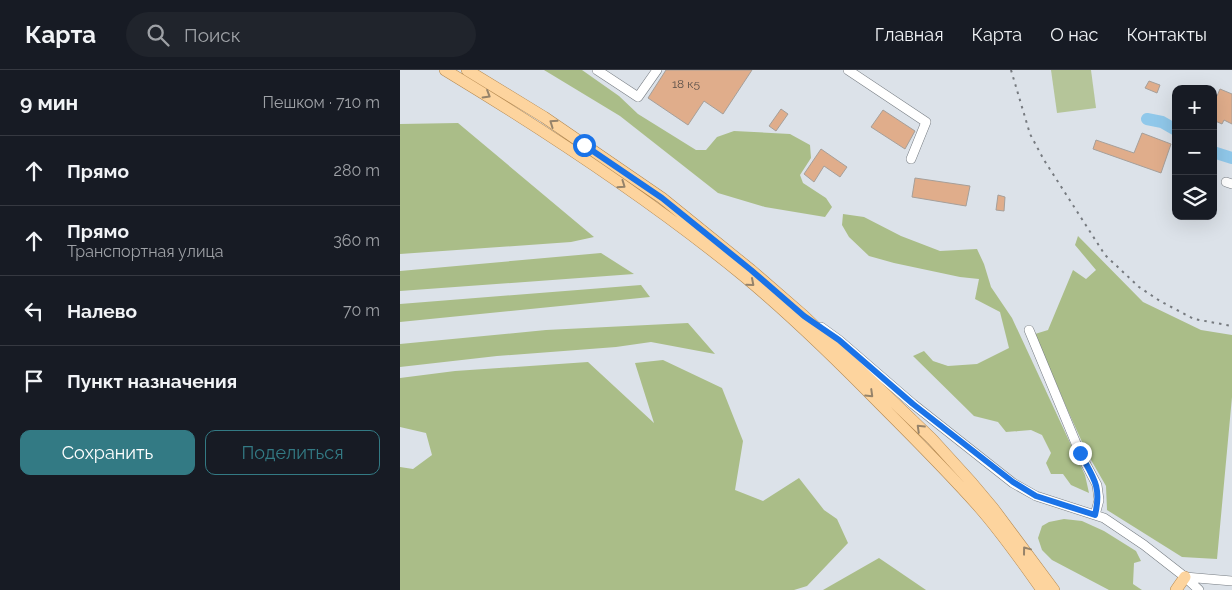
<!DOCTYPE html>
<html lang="ru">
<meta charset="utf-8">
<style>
body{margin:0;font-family:Raleway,sans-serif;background:#20242c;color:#f1f3f6}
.controls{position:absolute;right:15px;top:15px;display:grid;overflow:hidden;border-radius:10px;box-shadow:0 5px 20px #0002}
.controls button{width:45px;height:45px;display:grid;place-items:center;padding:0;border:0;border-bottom:1px solid #363941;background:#171b24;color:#f1f3f6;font:25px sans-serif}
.stop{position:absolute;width:15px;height:15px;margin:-11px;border:4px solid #1a73e8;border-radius:50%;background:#fff}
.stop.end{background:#1a73e8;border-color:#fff;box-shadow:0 1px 5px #0008}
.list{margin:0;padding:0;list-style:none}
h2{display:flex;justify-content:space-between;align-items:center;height:65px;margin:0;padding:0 20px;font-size:21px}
h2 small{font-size:16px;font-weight:400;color:#9ea1a6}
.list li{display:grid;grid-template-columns:32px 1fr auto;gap:15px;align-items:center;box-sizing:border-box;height:70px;padding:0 20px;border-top:1px solid #363941}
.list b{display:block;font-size:19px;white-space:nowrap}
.list p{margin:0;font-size:16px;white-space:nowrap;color:#9ea1a6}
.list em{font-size:16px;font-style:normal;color:#9ea1a6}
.actions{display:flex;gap:10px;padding:15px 20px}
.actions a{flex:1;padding:11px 0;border:1px solid #337a84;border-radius:10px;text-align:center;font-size:18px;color:#337a84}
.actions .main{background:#337a84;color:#fff}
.icon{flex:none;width:28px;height:28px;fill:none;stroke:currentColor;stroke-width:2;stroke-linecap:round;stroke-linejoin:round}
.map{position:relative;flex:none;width:832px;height:520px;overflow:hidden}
header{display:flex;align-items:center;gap:30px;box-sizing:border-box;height:70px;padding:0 25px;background:#171b24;border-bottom:1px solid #363941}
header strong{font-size:24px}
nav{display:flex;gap:28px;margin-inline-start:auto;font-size:18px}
.search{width:350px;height:45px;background:#20242c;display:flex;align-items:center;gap:12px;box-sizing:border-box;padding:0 18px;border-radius:28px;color:#9ea1a6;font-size:19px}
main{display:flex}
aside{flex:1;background:#171b24}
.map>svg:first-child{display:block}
</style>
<header>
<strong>Карта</strong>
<div class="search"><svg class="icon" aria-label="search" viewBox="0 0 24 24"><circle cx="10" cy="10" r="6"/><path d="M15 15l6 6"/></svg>Поиск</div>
<nav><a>Главная</a><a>Карта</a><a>О нас</a><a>Контакты</a></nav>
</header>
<main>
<aside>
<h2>9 мин<small>Пешком · 710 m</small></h2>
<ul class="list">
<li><svg class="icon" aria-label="ahead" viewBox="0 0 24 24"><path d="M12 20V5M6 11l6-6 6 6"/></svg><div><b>Прямо</b></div><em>280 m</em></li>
<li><svg class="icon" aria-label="ahead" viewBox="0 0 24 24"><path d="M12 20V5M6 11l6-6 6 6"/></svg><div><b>Прямо</b><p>Транспортная улица</p></div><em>360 m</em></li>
<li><svg class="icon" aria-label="left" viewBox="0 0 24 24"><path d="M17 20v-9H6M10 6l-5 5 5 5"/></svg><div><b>Налево</b></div><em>70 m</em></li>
<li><svg class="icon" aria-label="arrive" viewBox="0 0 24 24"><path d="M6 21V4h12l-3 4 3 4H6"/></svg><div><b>Пункт назначения</b></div></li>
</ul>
<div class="actions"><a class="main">Сохранить</a><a>Поделиться</a></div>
</aside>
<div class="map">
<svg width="832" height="520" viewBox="0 0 832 520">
<rect width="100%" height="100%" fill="#dce2e9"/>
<path fill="#b5c599" d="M651,0H691L696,38L657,43Z"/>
<path fill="#aabd88" d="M144,0H182L219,26L238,44L296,80H306L317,67L334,61L390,64L410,75L411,88L400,105L403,113L426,128L432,137L425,147L365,137L318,123L220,46Z
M58,53L194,167L171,172L0,184V54Z
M443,144L464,147L501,166L540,181L577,179L584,194L591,217L612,248L685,405L689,423L671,415L663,404H651L646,393L651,383L642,365L631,360L606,362L598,352L574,346L513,286L524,281L533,291L548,296L577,294L609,278L600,242L575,229L579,209L560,207L494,193L469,186L449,167L442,155Z
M678,166L743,232L801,260L832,265V327L817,489L782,487L707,440L706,416L687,383L668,341L635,264L648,260L673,200L686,209L696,200L675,175Z
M201,183L234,204L0,221V201Z
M241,215L250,227L0,252V234Z
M288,253L315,284L251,272L216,277L97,286L0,297V274L146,260Z
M263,290L322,318L343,371L335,420L363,431L399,408L424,440L437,449L448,473L407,516L394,520H0V397L13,399L32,385L26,363L0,357V308L55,301L188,292L254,353L235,293Z
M664,449L682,451L704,461L736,481L741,491L734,493L733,514L742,520H709L652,490L642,480L638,468L642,456L649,452Z
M479,488L526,520H423Z"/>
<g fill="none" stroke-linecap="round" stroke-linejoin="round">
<path stroke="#90c8ea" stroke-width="12" d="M747,49L762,52L776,60
M813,82L832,88"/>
</g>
<path fill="#e0ad8b" stroke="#a69f99" d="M266,0H352L323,44L304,31L288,55L248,28Z
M749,11L760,15L757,23L745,18Z
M820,19L832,24V54L824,50L822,54L813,50V24L817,26Z
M381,39L388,44L376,61L369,56Z
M483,40L515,61L505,79L471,57Z
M742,63L771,74L761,103L693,79L696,70L734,83Z
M421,79L447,97L440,107L424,96L414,112L404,104Z
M515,108L570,116L566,136L512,127Z
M598,125L605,127L604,141L596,140Z"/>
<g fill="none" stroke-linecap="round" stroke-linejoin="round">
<defs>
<path id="minor" d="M197,0L238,27L257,0
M448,0L526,52L511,89
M826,112L832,114
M421,257L439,270L513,334L613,413L636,426L704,448L744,475L785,507L832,511
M629,260L680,383L697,415L699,430L695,445
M785,507L799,520"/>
<path id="major" d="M45,0C149,63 251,130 345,207C393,247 438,291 482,336C515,369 548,402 579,437C602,463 622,492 642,520
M67,0L144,47L262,128L351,200L404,246L532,369L572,413L593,438L654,520
M776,520L785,507"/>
</defs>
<use href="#minor" stroke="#767c82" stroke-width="10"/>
<use href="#major" stroke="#b4884f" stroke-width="12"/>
<use href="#minor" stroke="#fff" stroke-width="9"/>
<use href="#major" stroke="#fdd49e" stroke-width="11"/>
<path stroke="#767a7f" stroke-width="2" stroke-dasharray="2.5 5" stroke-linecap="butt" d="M611,0L630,64L644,90L705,185L739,217L760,231L794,249L832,256"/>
</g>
<defs><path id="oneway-chevron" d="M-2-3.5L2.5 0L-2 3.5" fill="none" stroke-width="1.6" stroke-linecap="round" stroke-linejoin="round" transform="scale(1.25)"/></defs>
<g stroke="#96836a">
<use href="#oneway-chevron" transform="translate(87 25) rotate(31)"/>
<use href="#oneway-chevron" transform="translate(153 53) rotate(-145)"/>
<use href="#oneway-chevron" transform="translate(222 115) rotate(35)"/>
<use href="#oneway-chevron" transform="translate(351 213) rotate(41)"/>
<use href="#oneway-chevron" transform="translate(470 324) rotate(44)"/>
<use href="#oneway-chevron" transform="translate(520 358) rotate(-136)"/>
<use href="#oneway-chevron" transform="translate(626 480) rotate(-127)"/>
</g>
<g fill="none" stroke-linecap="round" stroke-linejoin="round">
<path stroke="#1a73e8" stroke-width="6" d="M184,75L262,128L351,200L404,246L439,270L513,334L613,412L636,426L695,445C702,416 693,407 680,383"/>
</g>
<g text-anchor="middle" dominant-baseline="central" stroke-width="5" stroke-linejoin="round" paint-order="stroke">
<g font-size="12" fill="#5c514a">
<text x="286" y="14">18 к5</text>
</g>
</g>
</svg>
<div class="controls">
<button>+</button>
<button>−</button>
<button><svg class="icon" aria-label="layers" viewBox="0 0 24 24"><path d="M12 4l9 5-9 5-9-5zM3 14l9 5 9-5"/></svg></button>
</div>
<div class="stop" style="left:184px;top:75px"></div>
<div class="stop end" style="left:680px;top:383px"></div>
</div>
</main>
